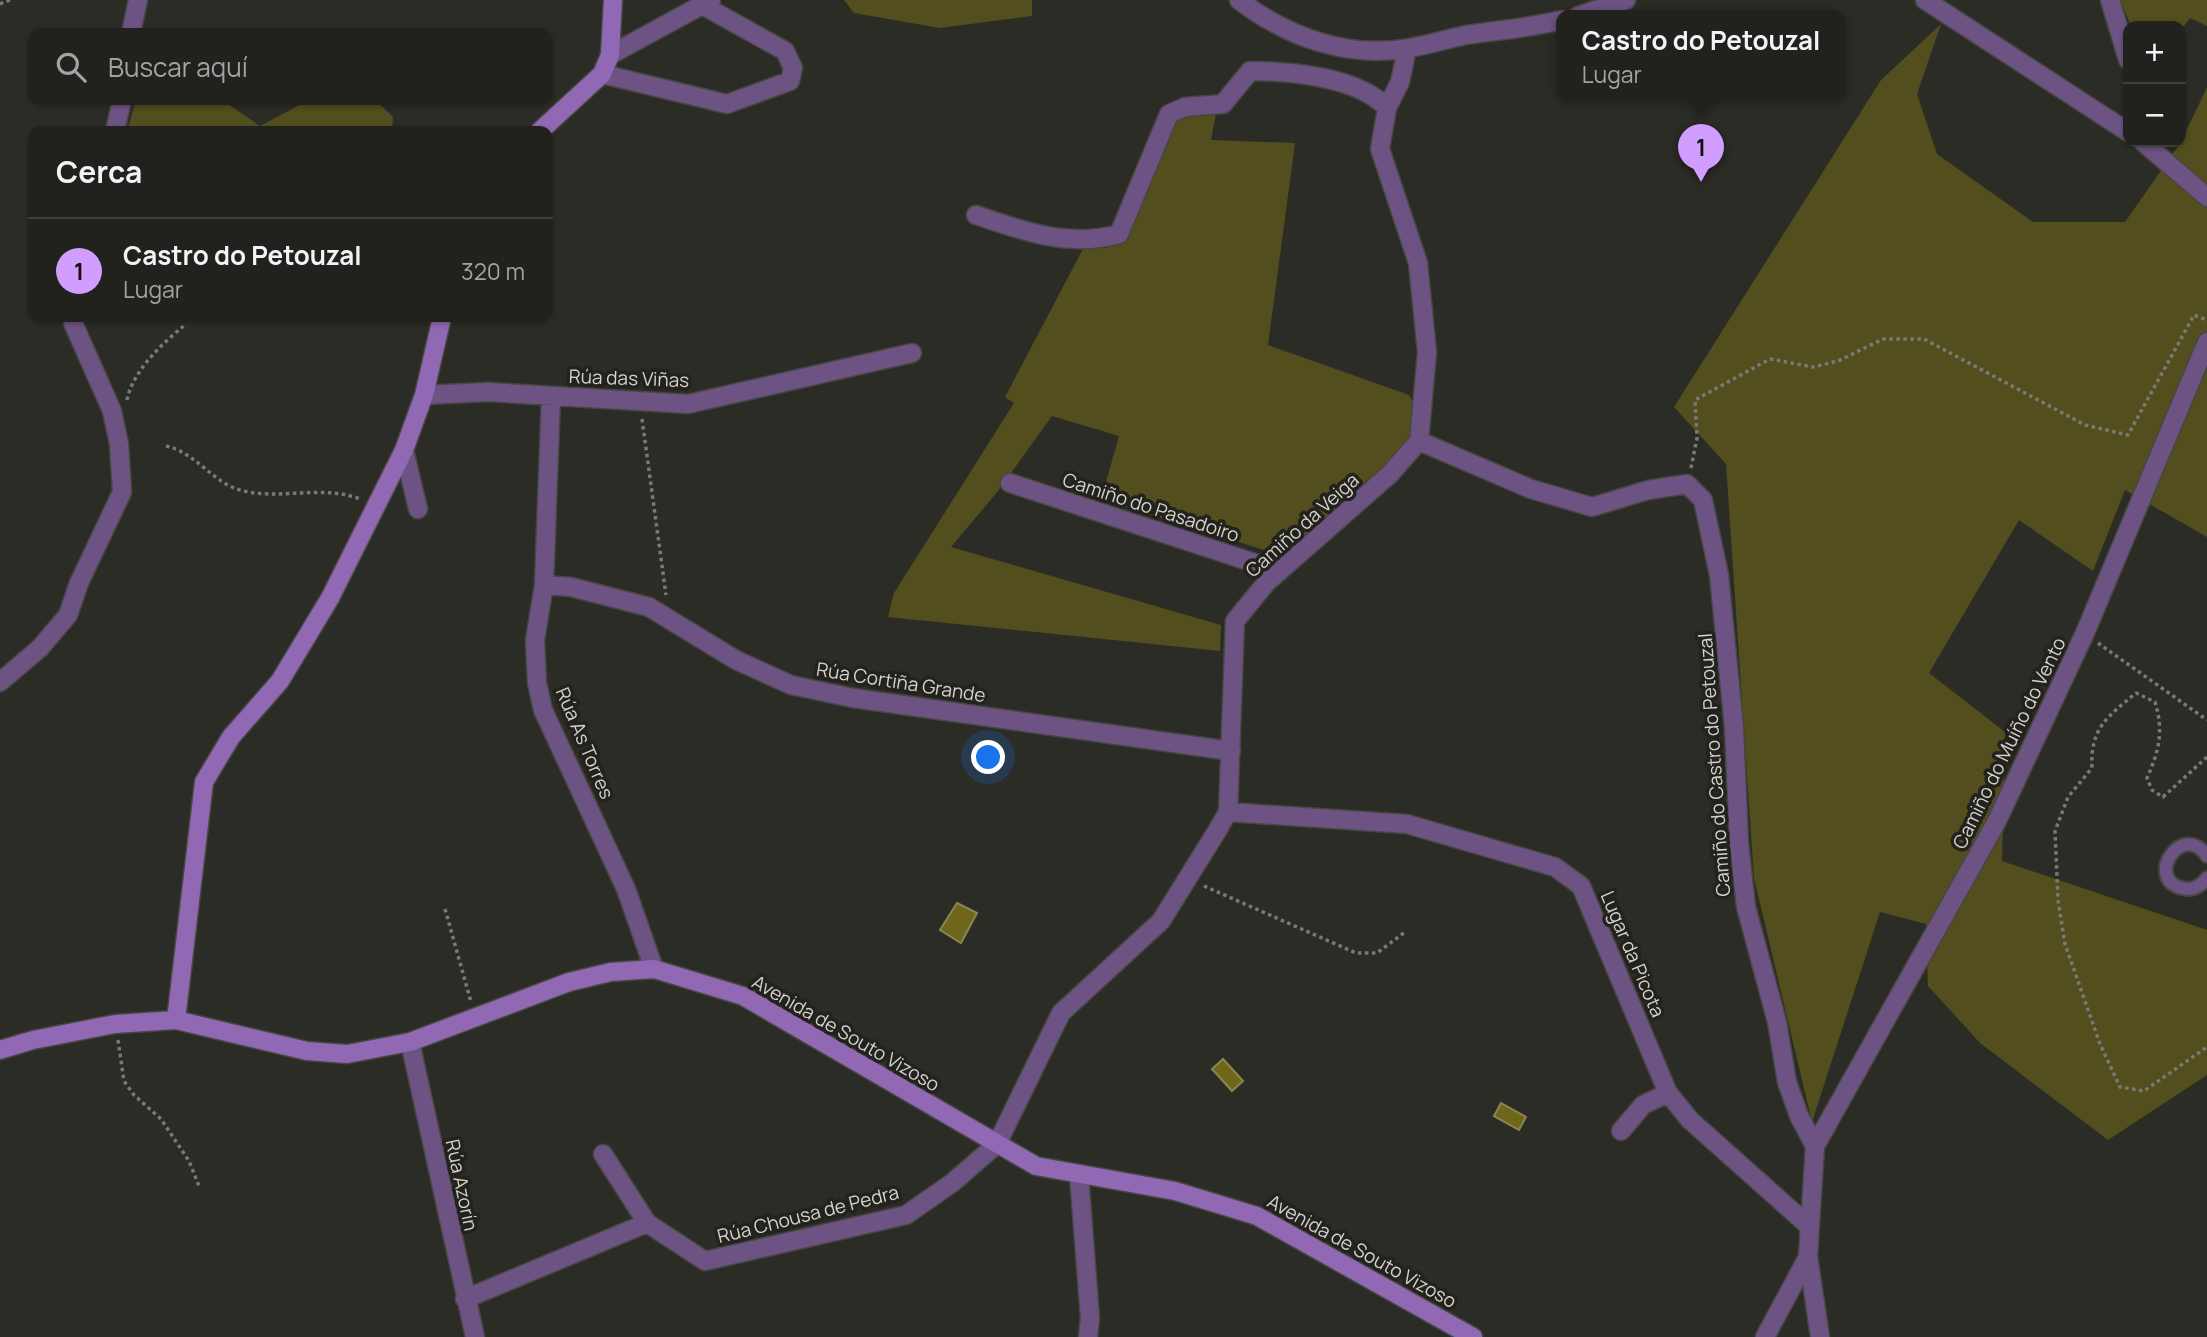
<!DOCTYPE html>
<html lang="es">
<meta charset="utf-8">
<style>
body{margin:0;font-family:Manrope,sans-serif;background:#2d2e2a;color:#f1f3f6}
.controls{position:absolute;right:21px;top:21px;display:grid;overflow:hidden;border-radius:14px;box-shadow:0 2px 5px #0004}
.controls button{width:63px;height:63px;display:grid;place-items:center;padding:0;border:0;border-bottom:2px solid #3e3e3b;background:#21211d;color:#f1f3f6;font:35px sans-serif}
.you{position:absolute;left:989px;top:758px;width:24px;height:24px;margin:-18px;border:5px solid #fff;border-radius:50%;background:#1a73e8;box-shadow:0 0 0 10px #1a73e833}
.badge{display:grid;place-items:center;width:46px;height:46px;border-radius:50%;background:#d19dfe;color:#111;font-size:23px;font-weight:700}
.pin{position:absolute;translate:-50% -58px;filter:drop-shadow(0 2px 4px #0008)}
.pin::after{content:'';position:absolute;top:37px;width:24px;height:21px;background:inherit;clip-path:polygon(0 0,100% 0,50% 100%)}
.popup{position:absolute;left:1556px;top:10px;width:290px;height:91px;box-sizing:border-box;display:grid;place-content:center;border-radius:14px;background:#21211d;filter:drop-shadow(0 2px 5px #0005);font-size:23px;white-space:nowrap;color:#a2a3a4}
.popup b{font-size:26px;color:#f1f3f6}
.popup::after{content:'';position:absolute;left:50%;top:100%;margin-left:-14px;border:14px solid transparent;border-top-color:#21211d}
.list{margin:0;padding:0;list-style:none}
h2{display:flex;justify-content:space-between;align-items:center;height:91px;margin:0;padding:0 28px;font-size:30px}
h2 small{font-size:23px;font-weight:400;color:#a2a3a4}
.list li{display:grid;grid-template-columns:46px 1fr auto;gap:21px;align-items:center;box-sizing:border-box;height:105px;padding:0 28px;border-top:2px solid #3e3e3b}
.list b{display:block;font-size:26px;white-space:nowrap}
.list p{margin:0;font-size:23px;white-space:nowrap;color:#a2a3a4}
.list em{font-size:23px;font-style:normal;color:#a2a3a4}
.icon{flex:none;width:38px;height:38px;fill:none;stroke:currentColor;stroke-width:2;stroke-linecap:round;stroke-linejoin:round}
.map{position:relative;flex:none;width:2207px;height:1337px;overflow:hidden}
.search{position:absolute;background:#21211d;box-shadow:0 2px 5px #0004;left:28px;top:28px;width:525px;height:77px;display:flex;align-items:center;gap:18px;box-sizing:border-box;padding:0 24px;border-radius:14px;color:#a2a3a4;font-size:26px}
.panel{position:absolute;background:#21211d;box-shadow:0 2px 5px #0004;left:28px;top:126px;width:525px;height:196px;border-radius:14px}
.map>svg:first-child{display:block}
</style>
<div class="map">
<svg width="2207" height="1337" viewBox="0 0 2207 1337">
<rect width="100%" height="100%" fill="#2c2c27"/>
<path fill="#524e1d" d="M844,0H1032V16L940,28L854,13Z
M2120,0H2207V26L2190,18L2181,30V26H2131Z
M1941,24L1917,94L1937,154L2033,222H2125L2181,142L2207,87V537L2125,490L2093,571L2019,520L1929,673L2005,732L2002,861L2207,930V1075L2108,1140L1980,1043L1928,986L1926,924L1880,912L1812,1122L1754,878L1726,464L1674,407L1881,80Z
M136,100H222L260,126L309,100H375L393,117L392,131H127Z
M1216,114L1211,140L1295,143L1268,345L1409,395L1415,406L1411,436L1363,492L1283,556L1101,499L1119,436L1052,416L998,491L951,547L1221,625L1220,651L888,617L894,593L1014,403L1005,397L1084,247L1106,248L1118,242L1176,118L1184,115Z"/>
<path fill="#6d661b" stroke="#8b8651" stroke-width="2" d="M957,903L977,913L961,943L940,930Z
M1223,1059L1243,1081L1232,1091L1212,1069Z
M1501,1103L1526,1117L1519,1130L1494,1116Z"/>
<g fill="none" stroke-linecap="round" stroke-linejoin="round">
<defs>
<path id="lane" d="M2207,856C2182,820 2144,879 2182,888C2193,891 2201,886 2207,878"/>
<path id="street" d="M1239,0C1287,37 1348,59 1409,48C1428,45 1447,39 1466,35C1498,30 1530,28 1561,20
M1925,0L2128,132
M2110,0L2128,60
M1578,16L1626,0
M131,33L138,0
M610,55L711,0
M602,74L727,104L790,81L793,68L785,51L704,6
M115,131L122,100
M2143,142L2207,197
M976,215C1022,231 1069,248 1119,234L1169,114L1185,107L1223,104L1250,71C1290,71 1359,77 1387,108
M424,395L488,392L688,404L912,353
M551,396L544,585L535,640L537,683L543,710L626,889L654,969
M1419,441L1531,489L1592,507L1648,490L1687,484L1703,500L1719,575L1734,727L1739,843L1746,907L1777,1022L1787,1082L1799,1116L1815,1146L1808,1256L1820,1337
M404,450L418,509
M1010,483L1279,571
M544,585L571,587L649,607L736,660L791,685L853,698L1231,751
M0,682L40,648L68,615L79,583L122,492L119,444L112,411L73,323V317
M1228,812L1407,824L1555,867L1581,886L1668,1093L1690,1120L1810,1227
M410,1042L475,1337
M1621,1131L1643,1105L1668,1093
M1815,1146L1996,823L2085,633L2207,342
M603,1154L647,1223
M1079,1175L1090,1318L1088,1337
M465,1299L647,1223L705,1261L906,1215L952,1183L997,1144L1061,1013L1161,921L1217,831L1228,812L1235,621L1267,582L1390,474L1419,441L1427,352L1418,263L1380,149L1387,108L1400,82L1407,49
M1765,1337L1808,1257"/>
<path id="secondary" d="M540,131L602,74L610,55L613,0
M176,1020L204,782L231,737L280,681L330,598L404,450L424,395L442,317
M0,1050L33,1040L115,1024L176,1020L307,1051L347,1054L410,1042L569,982L611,972L654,969L743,996L1036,1166L1175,1191L1257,1216L1473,1337"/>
</defs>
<use href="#lane" stroke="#474742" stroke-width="16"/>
<use href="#street" stroke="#474742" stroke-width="21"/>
<use href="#secondary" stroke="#474742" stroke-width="21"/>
<path stroke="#7a7a75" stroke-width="3.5" stroke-dasharray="3.5 3.5" stroke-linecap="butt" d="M0,4L10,0
M127,400C133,370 163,343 186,324
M642,419L666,595
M166,446C195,452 212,482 240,490C278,501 322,484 360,499
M1691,468L1697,438L1695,400L1770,359L1813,367L1838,361L1883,339H1924L2085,425L2128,435L2194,315L2207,320
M2098,643L2207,720
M2207,757L2163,797L2152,790L2147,778C2159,751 2164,731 2155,702L2136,693C2107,717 2090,728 2092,768L2068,797L2055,831L2058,900L2065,944L2100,1044L2120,1087L2144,1091L2207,1047
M1204,886L1356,953H1377L1405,932
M445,909L471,1002
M118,1040L124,1081L134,1095L161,1119L189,1161L199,1186"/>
<use href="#lane" stroke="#6d5383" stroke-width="12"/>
<use href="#street" stroke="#6d5383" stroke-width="18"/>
<use href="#secondary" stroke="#9168b3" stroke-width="18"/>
</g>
<g text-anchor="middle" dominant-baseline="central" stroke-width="7" stroke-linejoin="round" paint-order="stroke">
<g font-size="19" fill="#d2d2ce" stroke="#23221d">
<text transform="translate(629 378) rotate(2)">Rúa das Viñas</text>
<text transform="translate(1151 507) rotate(18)">Camiño do Pasadoiro</text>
<text transform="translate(1302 525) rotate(-42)">Camiño da Veiga</text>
<text transform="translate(901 682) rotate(9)">Rúa Cortiña Grande</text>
<text transform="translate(585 743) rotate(67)">Rúa As Torres</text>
<text transform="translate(2009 743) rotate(-64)">Camiño do Muíño do Vento</text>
<text transform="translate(1714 765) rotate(-94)">Camiño do Castro do Petouzal</text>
<text transform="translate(1633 954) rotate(67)">Lugar da Picota</text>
<text transform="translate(846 1033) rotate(30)">Avenida de Souto Vizoso</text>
<text transform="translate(462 1185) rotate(78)">Rúa Azorín</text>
<text transform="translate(808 1214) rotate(-14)">Rúa Chousa de Pedra</text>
<text transform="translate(1362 1251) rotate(29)">Avenida de Souto Vizoso</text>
</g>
</g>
</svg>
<div class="controls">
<button>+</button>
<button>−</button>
</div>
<div class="you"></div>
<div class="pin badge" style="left:1701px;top:182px">1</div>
<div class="popup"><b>Castro do Petouzal</b>Lugar</div>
<div class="search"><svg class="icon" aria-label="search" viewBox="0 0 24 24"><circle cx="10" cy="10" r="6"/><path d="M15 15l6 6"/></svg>Buscar aquí</div>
<section class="panel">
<h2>Cerca<small></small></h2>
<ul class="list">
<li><span class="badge">1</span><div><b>Castro do Petouzal</b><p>Lugar</p></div><em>320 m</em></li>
</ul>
</section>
</div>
